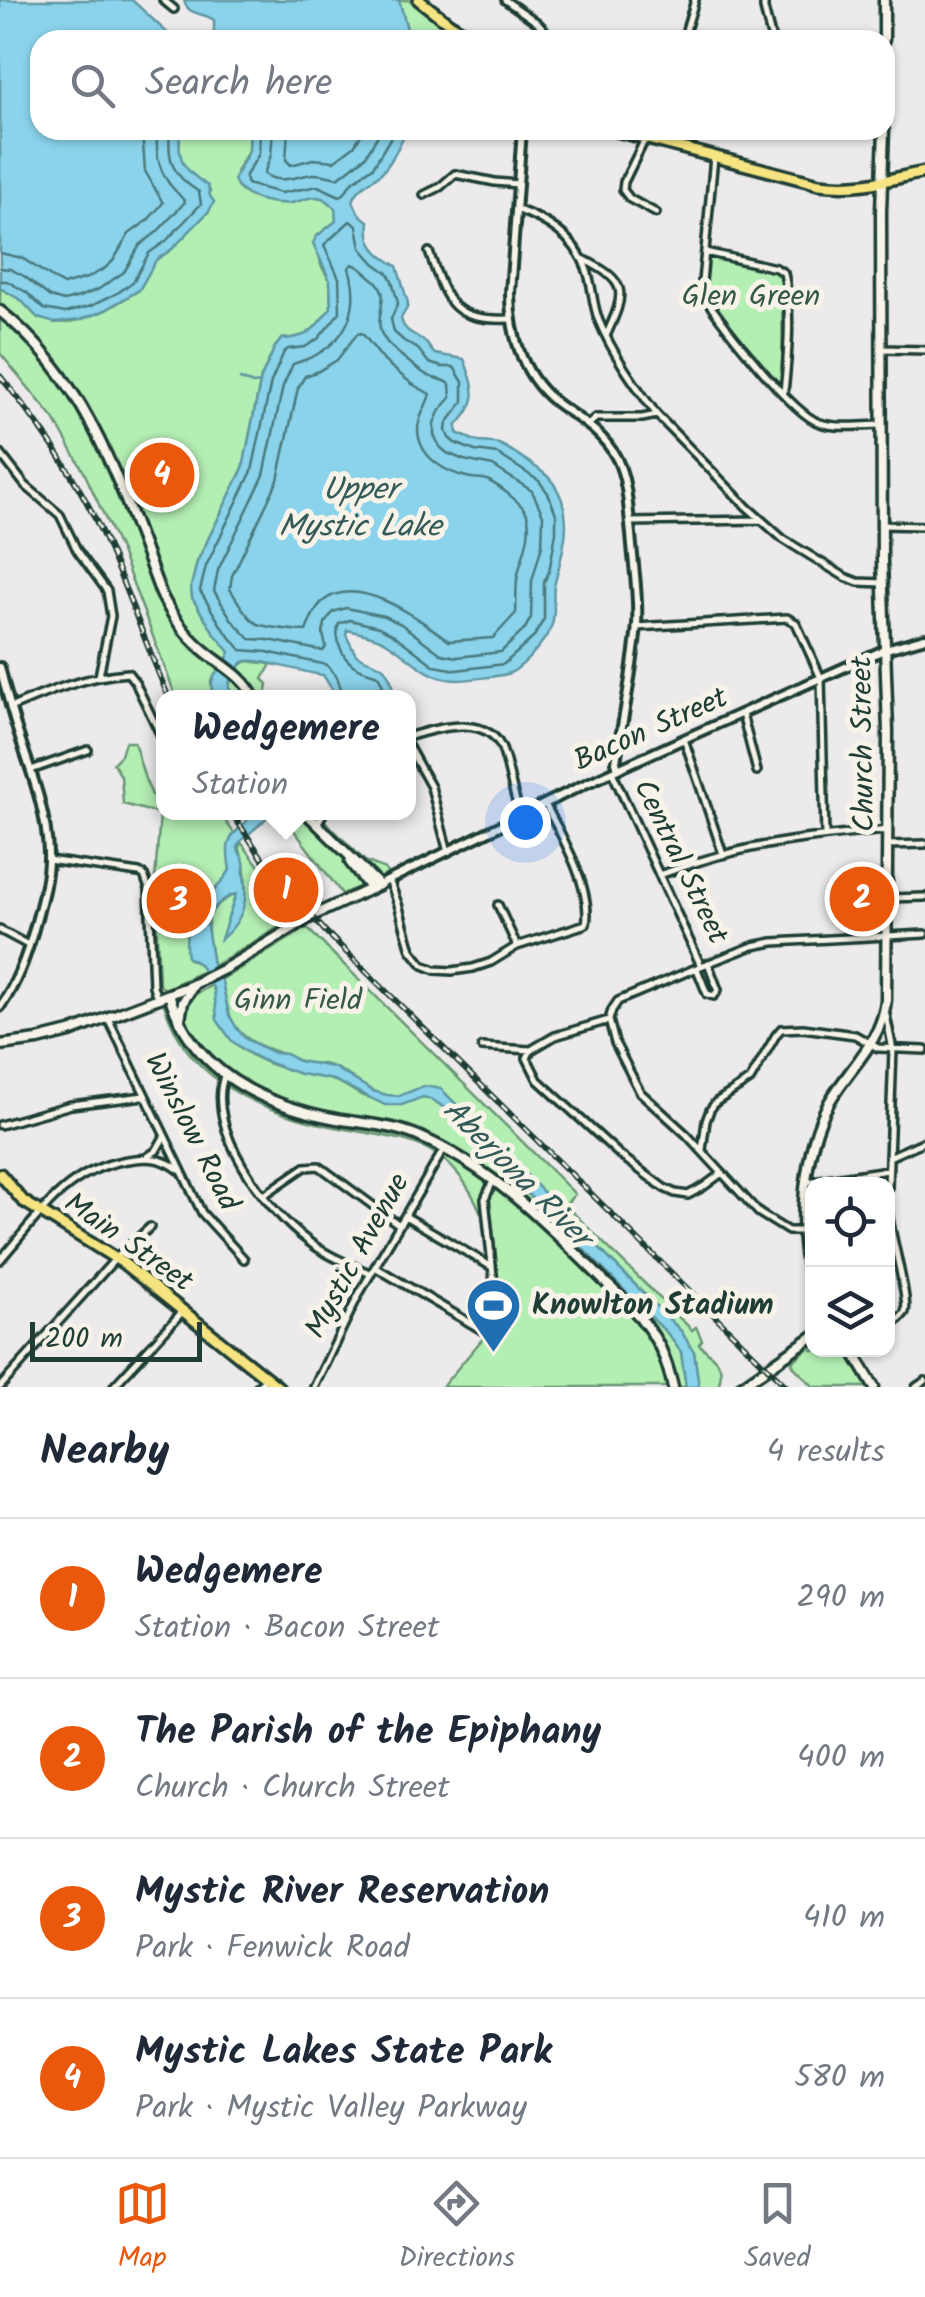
<!DOCTYPE html>
<meta charset="utf-8">
<style>
body{margin:0;font-family:Kalam,sans-serif;background:#f6f6f7;color:#1f2937}
.controls{position:absolute;right:30px;bottom:30px;display:grid;overflow:hidden;border-radius:20px;box-shadow:0 2px 8px #0004}
.controls button{width:90px;height:90px;display:grid;place-items:center;padding:0;border:0;border-bottom:2px solid #e0e1e3;background:#fff;color:#1f2937;font:50px sans-serif}
.scale{position:absolute;left:30px;bottom:25px;width:172px;box-sizing:border-box;padding-left:10px;border:5px solid #1f3d34;border-top:0;font-size:28px;line-height:35px;white-space:nowrap;color:#1f3d34;-webkit-text-stroke:8px #f7f3e8;paint-order:stroke}
.you{position:absolute;left:525px;top:822px;width:35px;height:35px;margin:-25px;border:8px solid #fff;border-radius:50%;background:#1a73e8;box-shadow:0 0 0 15px #1a73e833}
.badge{display:grid;place-items:center;width:65px;height:65px;border-radius:50%;background:#ea580c;color:#fff;font-size:32px;font-weight:700}
.pin{position:absolute;translate:-50% -50%;border:5px solid #fff;box-shadow:0 2px 10px #0006}
.popup{position:absolute;left:156px;top:690px;width:260px;height:130px;box-sizing:border-box;display:grid;place-content:center;border-radius:20px;background:#fff;filter:drop-shadow(0 2px 8px #0005);font-size:32px;white-space:nowrap;color:#747a83}
.popup b{font-size:38px;color:#1f2937}
.popup::after{content:'';position:absolute;left:50%;top:100%;margin-left:-20px;border:20px solid transparent;border-top-color:#fff}
.list{margin:0;padding:0;list-style:none}
h2{display:flex;justify-content:space-between;align-items:center;height:130px;margin:0;padding:0 40px;font-size:42px}
h2 small{font-size:32px;font-weight:400;color:#747a83}
.list li{display:grid;grid-template-columns:65px 1fr auto;gap:30px;align-items:center;box-sizing:border-box;height:160px;padding:0 40px;border-top:2px solid #e0e1e3}
.list b{display:block;font-size:38px;white-space:nowrap}
.list p{margin:0;font-size:32px;white-space:nowrap;color:#747a83}
.list em{font-size:32px;font-style:normal;color:#747a83}
.icon{flex:none;width:55px;height:55px;fill:none;stroke:currentColor;stroke-width:2;stroke-linecap:round;stroke-linejoin:round}
.map{position:relative;flex:none;width:925px;height:1387px;overflow:hidden}
.search{position:absolute;background:#fff;box-shadow:0 2px 8px #0004;left:30px;right:30px;top:30px;height:110px;display:flex;align-items:center;gap:25px;box-sizing:border-box;padding:0 35px;border-radius:30px;color:#747a83;font-size:38px}
.sheet{height:770px;background:#fff}
nav{display:flex;justify-content:space-around;align-items:center;box-sizing:border-box;height:140px;border-top:2px solid #e0e1e3;background:#fff;font-size:28px;color:#747a83}
nav a{display:grid;justify-items:center;gap:5px}
nav .on{color:#ea580c}
.map>svg:first-child{display:block}
</style>
<div class="map">
<svg width="925" height="1387" viewBox="0 0 925 1387">
<rect width="100%" height="100%" fill="#edeaec"/>
<filter id="ink" filterUnits="userSpaceOnUse"><feTurbulence type="fractalNoise" baseFrequency=".01" numOctaves="2"/><feDisplacementMap in="SourceGraphic" scale="20" xChannelSelector="R" yChannelSelector="G"/><feConvolveMatrix kernelMatrix="1 2 1 2 8 2 1 2 1" color-interpolation-filters="sRGB"/></filter>
<g filter="url(#ink)">
<path fill="#b3eeb3" stroke="#699674" stroke-width="2.5" d="M399,0H409L460,38L459,40H410Z
M180,130H250L249,150L236,172L237,187C248,200 274,204 291,203C299,202 307,197 315,197C324,196 330,202 336,208V221L317,236L321,265L330,281L331,308C312,329 314,337 282,339L275,347L261,378L243,468L197,562L191,587L201,613L231,652L228,660L211,681L213,697H176L121,552L84,472L54,419L0,353V288L21,300L35,315L41,319L66,323L79,320L106,310L139,290L156,260L172,249L209,211L210,191C204,183 196,180 189,173C178,161 179,145 180,130Z
M709,255L775,271L782,276L783,379L780,382L775,379L705,294L704,282Z
M247,661L271,664L263,679L268,684L266,697H232L229,694C228,681 236,666 247,661Z
M125,742H134L145,779L160,813L224,819L234,833C226,850 233,863 229,873C224,883 213,889 206,897C189,915 190,936 189,959L199,964L204,971L165,989L159,985L155,879L160,814L123,804L121,776L113,763L121,755Z
M281,813H317L365,861L385,869L388,875L342,894Z
M240,841L269,879L262,884L291,920L213,966C209,930 196,911 236,894L222,937C247,919 248,891 244,864C242,854 238,852 240,841Z
M307,928L575,1194L565,1205L692,1330L696,1327L697,1329L702,1340L699,1344C716,1361 726,1362 718,1387H699L694,1352L681,1331L441,1089C419,1081 408,1100 388,1096C367,1092 352,1075 333,1067C323,1062 312,1064 302,1062C297,1060 292,1057 288,1056C265,1047 242,1043 231,1018C226,1006 225,993 221,980Z
M212,985C220,1005 212,1015 228,1035C252,1066 297,1072 332,1080C345,1083 355,1094 366,1097C383,1101 411,1098 428,1097C445,1105 463,1123 473,1139L668,1334L681,1352L686,1387H442L485,1336L492,1335L500,1328L502,1313L491,1212L481,1213C447,1133 399,1141 325,1125C275,1114 219,1092 187,1050C176,1036 169,1019 163,1002L194,991L196,994Z
M812,1345V1350H845L867,1387H814L794,1367L792,1362Z"/>
<path fill="#8ad3eb" stroke="#5f97a2" stroke-width="2.5" d="M0,0H132L175,40H40V130H180C177,162 183,169 208,186L210,196L214,202L209,211L172,249L156,260L139,290L101,312L79,320L55,323L38,318L21,300L0,288Z
M184,0H399L410,40H207L214,33V20C203,12 187,16 184,0Z
M250,130H407C399,144 393,162 381,173C370,183 358,186 353,201L359,214L369,222C366,245 378,255 397,266L408,303L407,308L401,318C404,334 416,333 426,343C429,346 431,351 435,354L464,359C475,389 481,399 457,425V433C464,436 472,440 479,442C486,443 494,442 501,445C510,449 546,473 551,480C576,512 564,548 555,582C551,594 556,607 553,620C551,635 525,666 510,673C503,676 466,680 457,680C426,680 408,654 384,641C373,635 359,633 347,630L346,635L356,655C378,668 383,658 393,686L386,697H337L323,675C306,674 255,656 243,662C242,663 234,674 233,675C228,683 228,689 232,697H213C207,671 222,673 230,652L214,633L192,598L191,587L197,562L243,468L261,378L275,347L282,339C314,337 312,329 331,308L330,281L313,243L317,236L336,221L335,208C330,202 324,196 315,197C307,197 299,202 290,203C271,204 240,199 234,179L249,151Z
M253,813H270C263,825 239,839 238,846C237,854 242,853 244,861C245,866 243,871 244,876C249,902 242,922 221,939L236,894C225,896 211,909 206,920L213,966L222,982L229,1015L238,1030L246,1039L274,1053L286,1054L298,1061L333,1067L373,1091L387,1095L399,1096L424,1086L441,1089L681,1331L694,1352L699,1387H686L681,1352L668,1334L473,1139C463,1124 441,1100 423,1097L402,1105H385L334,1080L300,1074L262,1060L247,1052L232,1041L217,1020L214,990L199,964L187,957C180,911 211,902 230,870C229,864 228,857 228,851C227,833 245,827 253,813Z"/>
<g fill="none" stroke-linecap="round" stroke-linejoin="round">
<path stroke="#4a797d" stroke-width="2.5" d="M260,130L259,154L245,177L247,184L281,193L318,186L340,196L344,194L351,183L373,167L395,130
M273,130L271,155L264,174C281,185 295,176 313,174C321,173 330,177 338,178L365,157L381,130
M288,130L286,160L291,165L313,159L334,161L354,146L364,130
M0,253L22,258L63,285L87,278L104,269L113,261L129,234L148,220L163,203L145,171L142,130
M352,264C360,266 363,271 371,277C398,296 367,317 386,341C391,348 421,373 429,376C437,380 444,379 450,384L451,398L440,410L434,423V435L440,447L447,453L464,460L493,466L532,491L543,515L542,545L532,581L531,618L524,630L501,652L457,657L441,654L401,624L384,616L346,608L333,612L325,623L323,634L326,647L323,651L269,640L250,639L232,620L214,591L218,570L264,475L283,386L293,364C301,361 309,359 316,355C350,336 360,304 349,268Z
M0,268L10,269L24,276L50,297L64,301L79,297L99,289L124,272L140,245L157,232L185,202C180,195 173,189 168,182C157,166 156,149 157,130
M0,281H7L26,292L44,309L65,313L91,306L119,292L133,282L149,253L166,241L201,204L199,192C172,175 167,161 170,130
M362,333L384,361L412,384L430,394C427,406 418,416 418,430C419,458 446,473 471,478C476,479 482,478 487,480C498,485 523,504 527,514C533,533 522,556 518,574C515,587 517,600 516,613L493,638L449,641C420,619 356,571 321,603C313,611 310,621 306,631C297,631 262,627 256,623C245,616 237,599 230,589L232,576L278,480L298,388L305,376L319,371L337,360L357,334Z
M344,698L337,677L327,665L267,652L241,650L222,627L200,591L206,566L252,471L271,382L284,352L288,349L305,347L318,339L340,312L339,278L324,245L350,221L357,226L361,248L374,263L388,273L392,281L398,303L391,319L394,332L404,341L418,349L429,363L442,367H454L463,382V402L447,423L446,431L449,438L455,443L475,451L498,454L539,481L548,493L556,514V532L549,572L544,582V619L533,638L504,664L457,670L435,666L394,635L379,627L350,620L339,624C334,637 341,656 353,665C360,670 370,672 378,675L383,686L380,698"/>
<path stroke="#5f97a2" stroke-width="2.5" d="M240,379L253,384L260,383"/>
<defs>
<path id="minor" d="M163,0L174,9
M505,0L538,23L554,40
M764,0V9L772,40
M683,40L695,0
M645,139L624,182L623,190L630,199L656,213
M714,157L701,292C719,319 792,415 820,423C839,429 862,425 882,425
M424,195L440,187L455,174L495,182L518,184
M516,209C546,220 574,236 586,268C593,285 592,304 599,321C613,355 636,386 657,415
M429,252C447,303 451,321 510,319
M705,252L776,268L784,273C792,309 788,356 784,392
M583,259C629,282 626,292 606,336
M882,349L925,350
M589,424L596,418H642L657,415L747,507L783,539L845,577L858,582L883,583
M0,453L25,485L60,515L77,550L107,591L111,616L99,676
M629,522L761,520
M883,525L925,526
M636,627L787,618L796,623L821,678L825,836
M10,708C49,691 86,676 128,673L135,682L164,742
M742,714L757,771
M408,737C439,727 493,712 504,755C511,777 512,793 521,816
M684,739L723,854
M408,746L431,787L448,852
M31,770L88,750
M612,772L701,966L753,946L773,942L925,934
M317,825L324,812
M888,845L925,844
M48,860L139,873L144,875L149,889L153,986L157,998
M659,875C681,868 703,859 726,854C779,840 834,835 888,830
M389,880L398,904L411,950L423,965L435,970L452,971L473,968L491,962L517,946L586,924C593,890 561,834 545,804
M888,898L925,897
M498,905L517,946
M0,930L28,945
M701,966L618,1001L612,1010L609,1020L615,1043L640,1092L687,1135L759,1213L788,1231H804
M697,969L707,994L714,996L718,990L708,963
M886,1015L893,1050L888,1187
M108,1018L202,1213L244,1259
M482,1047L531,1050L555,1036L609,1020
M531,1050L527,1058L538,1080L620,1155L664,1188L675,1193L688,1195L703,1187L722,1173
M225,1074C203,1127 267,1211 308,1241C327,1256 349,1264 371,1274
M0,1125L71,1105L144,1096
M702,1150L706,1121L710,1110L716,1102L750,1080L776,1035L781,1029L803,1028L855,1035L878,1048L925,1050
M147,1157L156,1151L164,1137
M889,1157L925,1141
M807,1182L888,1170
M264,1195L305,1167L319,1166L398,1224
M888,1210C889,1229 910,1302 905,1312C902,1318 893,1323 888,1328
M405,1216L492,1267
M0,1260C41,1214 68,1166 135,1159C152,1157 165,1159 179,1170
M375,1267L482,1330L488,1331L493,1328L497,1313L485,1199L493,1181
M0,1387L116,1258L150,1227
M113,1387L183,1311
M257,1387L266,1379
M314,1387L359,1294L444,1149
M916,1387L925,1381"/>
<path id="tertiary" d="M522,130L510,293C510,337 524,381 562,407C584,422 604,434 617,459C628,482 628,508 631,534C633,563 639,595 637,625C633,671 623,717 616,762L618,769
M0,667C5,687 10,707 16,726C29,767 47,810 48,853C49,878 40,906 34,929C26,957 17,983 0,1007
M379,885L583,785L686,738L886,649L925,638"/>
<path id="secondary" d="M884,40V0
M0,311C89,380 123,493 161,594C171,614 183,632 200,647C218,664 243,674 254,698
M350,862L370,888
M169,994C192,1072 262,1105 337,1119C364,1124 392,1125 418,1136C489,1166 545,1222 598,1275C618,1295 640,1313 654,1337C664,1352 669,1370 673,1387
M180,1019L183,1002L193,986
M0,1045L38,1040L70,1032L190,986L226,968L314,915L379,885L305,812
M812,1283C795,1234 804,1146 830,1101C850,1067 882,1041 886,1000L888,731L882,561L881,211L884,130
M852,1350L874,1387
M740,1387L812,1337"/>
<path id="primary" d="M0,1174L23,1201L123,1263L278,1387"/>
<path id="trunk" d="M419,0L450,24L477,40
M613,130L819,184C861,189 885,180 925,172"/>
</defs>
<use href="#minor" stroke="#1f3d34" stroke-width="12"/>
<use href="#tertiary" stroke="#1f3d34" stroke-width="14"/>
<use href="#secondary" stroke="#1f3d34" stroke-width="15"/>
<use href="#primary" stroke="#1f3d34" stroke-width="16"/>
<use href="#trunk" stroke="#1f3d34" stroke-width="16"/>
<use href="#minor" stroke="#f7f3e8" stroke-width="5"/>
<use href="#tertiary" stroke="#f7f3e8" stroke-width="6"/>
<use href="#secondary" stroke="#f7f3e8" stroke-width="8"/>
<use href="#primary" stroke="#f6e381" stroke-width="9"/>
<use href="#trunk" stroke="#f6e381" stroke-width="9"/>
<defs>
<path id="rail" d="M0,376C38,422 73,471 98,525C125,582 144,641 169,698
M231,812L267,865L325,931L787,1387"/>
</defs>
<use href="#rail" stroke="#1f3d34" stroke-width="6"/>
<use href="#rail" stroke="#f7f3e8" stroke-width="2.5" stroke-dasharray="8" stroke-linecap="butt"/>
</g>
</g>
<defs>
<symbol id="stadium-pin" viewBox="-11 -11 22 30"><path d="M0 17L-7.5 6A9.5 9.5 0 1 1 7.5 6Z" fill="#1f6fb2" stroke="#f7f3e8"/><path d="M0-5a6.5 5 0 1 0 0 10a6.5 5 0 1 0 0-10ZM-3.5-1.8h7v3.6h-7Z" fill="#fff"/></symbol>
</defs>
<g fill-rule="evenodd">
<use href="#stadium-pin" x="462" y="1274" width="63" height="86"/>
</g>
<g text-anchor="middle" dominant-baseline="central" stroke-width="10" stroke-linejoin="round" paint-order="stroke">
<g font-size="30" fill="#355847" stroke="#f7f3e8">
<text x="751" y="297">Glen Green</text>
<text x="298" y="1001">Ginn Field</text>
</g>
<g font-size="30" fill="#1f3d34" stroke="#f7f3e8">
<text transform="translate(651 730) rotate(-24)">Bacon Street</text>
<text transform="translate(864 744) rotate(-91)">Church Street</text>
<text transform="translate(680 862) rotate(64)">Central Street</text>
<text transform="translate(191 1132) rotate(63)">Winslow Road</text>
<text transform="translate(128 1243) rotate(35)">Main Street</text>
<text transform="translate(358 1256) rotate(-61)">Mystic Avenue</text>
</g>
<g font-size="30" font-weight="bold" fill="#1f3d34" stroke="#f7f3e8" text-anchor="start">
<text x="532" y="1306">Knowlton Stadium</text>
</g>
<g font-size="32" font-style="italic" fill="#345b59" stroke="#f7f3e8">
<text x="360" y="490">Upper<tspan x="360" dy="37">Mystic Lake</tspan></text>
<text transform="translate(516 1174) rotate(45)">Aberjona River</text>
</g>
</g>
</svg>
<div class="controls">
<button><svg class="icon" aria-label="locate" viewBox="0 0 24 24"><circle cx="12" cy="12" r="6"/><path d="M12 2v4M12 18v4M2 12h4M18 12h4"/></svg></button>
<button><svg class="icon" aria-label="layers" viewBox="0 0 24 24"><path d="M12 4l9 5-9 5-9-5zM3 14l9 5 9-5"/></svg></button>
</div>
<div class="scale">200 m</div>
<div class="you"></div>
<div class="pin badge" style="left:286px;top:890px">1</div>
<div class="popup"><b>Wedgemere</b>Station</div>
<div class="pin badge" style="left:862px;top:899px">2</div>
<div class="pin badge" style="left:179px;top:901px">3</div>
<div class="pin badge" style="left:162px;top:475px">4</div>
<div class="search"><svg class="icon" aria-label="search" viewBox="0 0 24 24"><circle cx="10" cy="10" r="6"/><path d="M15 15l6 6"/></svg>Search here</div>
</div>
<section class="sheet">
<h2>Nearby<small>4 results</small></h2>
<ul class="list">
<li><span class="badge">1</span><div><b>Wedgemere</b><p>Station · Bacon Street</p></div><em>290 m</em></li>
<li><span class="badge">2</span><div><b>The Parish of the Epiphany</b><p>Church · Church Street</p></div><em>400 m</em></li>
<li><span class="badge">3</span><div><b>Mystic River Reservation</b><p>Park · Fenwick Road</p></div><em>410 m</em></li>
<li><span class="badge">4</span><div><b>Mystic Lakes State Park</b><p>Park · Mystic Valley Parkway</p></div><em>580 m</em></li>
</ul>
</section>
<nav>
<a class="on"><svg class="icon" aria-label="map" viewBox="0 0 24 24"><path d="M3 6l6-2 6 2 6-2v14l-6 2-6-2-6 2zM9 4v14M15 6v14"/></svg>Map</a>
<a><svg class="icon" aria-label="directions" viewBox="0 0 24 24"><path d="M12 3l9 9-9 9-9-9zM9 14v-3h6M13 9l2 2-2 2"/></svg>Directions</a>
<a><svg class="icon" aria-label="saved" viewBox="0 0 24 24"><path d="M7 4h10v16l-5-4-5 4z"/></svg>Saved</a>
</nav>
